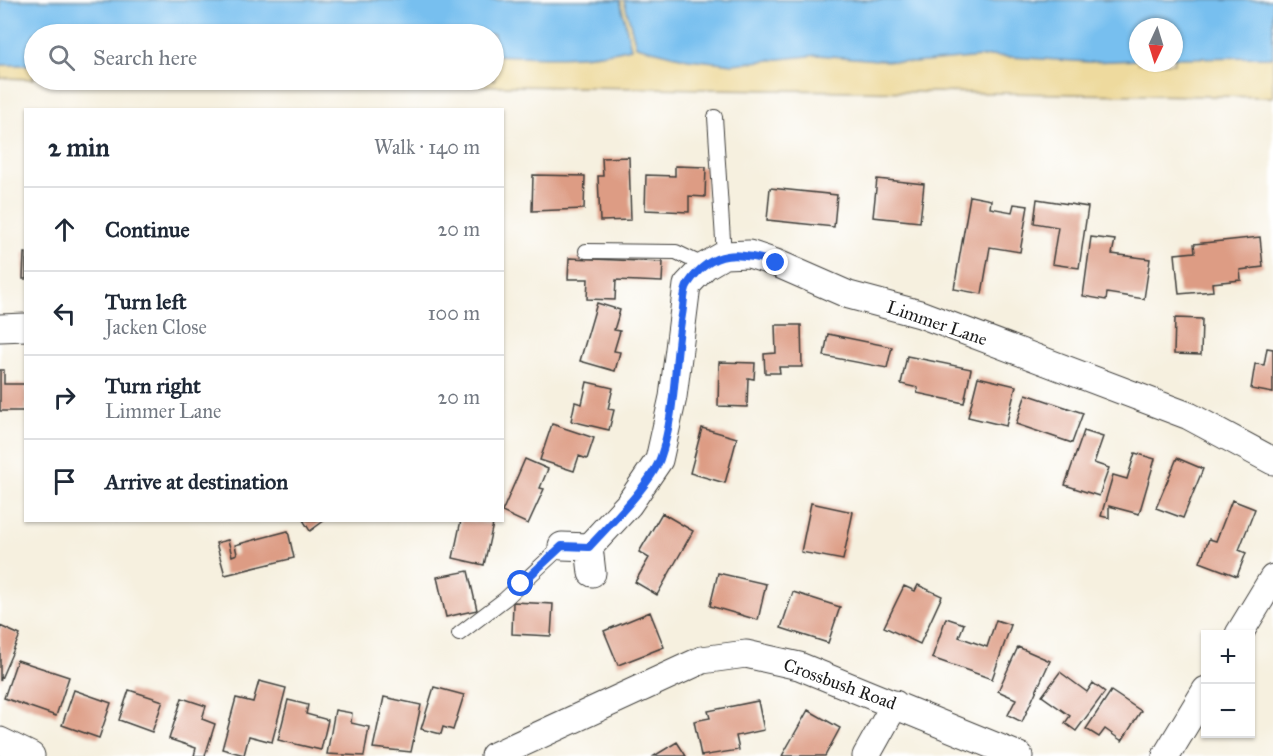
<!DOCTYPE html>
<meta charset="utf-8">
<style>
body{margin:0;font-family:"IM FELL Great Primer",serif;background:#f6f6f7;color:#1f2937}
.controls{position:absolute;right:18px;bottom:18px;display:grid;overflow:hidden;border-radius:0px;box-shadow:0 2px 4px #0004}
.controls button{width:54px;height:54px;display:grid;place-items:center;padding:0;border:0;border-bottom:2px solid #e0e1e3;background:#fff;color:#1f2937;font:30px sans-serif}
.compass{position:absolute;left:1129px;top:18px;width:54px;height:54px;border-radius:50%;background:#fff;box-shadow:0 2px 4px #0004;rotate:184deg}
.stop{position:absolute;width:18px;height:18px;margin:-14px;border:4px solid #2563eb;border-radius:50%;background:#fff}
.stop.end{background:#2563eb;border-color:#fff;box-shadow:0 2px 6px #0008}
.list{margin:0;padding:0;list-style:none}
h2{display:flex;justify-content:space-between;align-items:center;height:78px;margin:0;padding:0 24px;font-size:26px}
h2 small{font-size:20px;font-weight:400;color:#747a83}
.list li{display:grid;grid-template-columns:39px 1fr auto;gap:18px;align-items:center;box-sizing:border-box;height:84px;padding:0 24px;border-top:2px solid #e0e1e3}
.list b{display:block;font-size:22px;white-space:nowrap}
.list p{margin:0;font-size:20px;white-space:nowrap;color:#747a83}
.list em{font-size:20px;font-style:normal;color:#747a83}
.icon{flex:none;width:33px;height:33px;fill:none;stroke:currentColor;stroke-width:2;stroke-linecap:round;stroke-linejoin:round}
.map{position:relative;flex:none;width:1273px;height:756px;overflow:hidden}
.search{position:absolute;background:#fff;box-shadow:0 2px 4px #0004;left:24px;top:24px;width:480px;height:66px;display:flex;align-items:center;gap:15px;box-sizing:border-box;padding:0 21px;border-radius:33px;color:#747a83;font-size:22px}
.panel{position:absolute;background:#fff;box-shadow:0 2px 4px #0004;left:24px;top:108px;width:480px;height:414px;border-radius:0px}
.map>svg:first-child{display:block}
</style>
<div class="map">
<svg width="1273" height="756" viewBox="0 0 1273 756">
<rect width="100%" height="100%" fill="#fff"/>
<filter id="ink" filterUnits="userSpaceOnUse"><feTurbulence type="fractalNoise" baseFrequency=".0167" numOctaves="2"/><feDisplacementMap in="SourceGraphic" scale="12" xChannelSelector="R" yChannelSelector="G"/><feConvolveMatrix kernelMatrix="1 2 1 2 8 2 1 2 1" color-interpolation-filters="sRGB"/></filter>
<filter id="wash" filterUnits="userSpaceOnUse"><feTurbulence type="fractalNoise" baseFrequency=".008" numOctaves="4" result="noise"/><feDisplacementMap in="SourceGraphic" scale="24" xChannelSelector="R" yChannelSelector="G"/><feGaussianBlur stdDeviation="1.35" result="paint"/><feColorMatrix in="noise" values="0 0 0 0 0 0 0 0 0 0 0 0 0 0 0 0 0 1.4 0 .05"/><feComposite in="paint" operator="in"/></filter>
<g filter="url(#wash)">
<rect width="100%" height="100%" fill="#f6f0df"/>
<path fill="#eeda9e" stroke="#857b5d" stroke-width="1.5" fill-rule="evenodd" d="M0,0H1273V97L82,80H494V34H34V79L0,78ZM1138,27H1174V63H1138Z"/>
<path fill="#77bfef" stroke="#4a6e86" stroke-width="1.5" d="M0,0H620L631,48C585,60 541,57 494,55V34H34V65H0Z
M624,0H1273V57L1174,58V27H1138V60L1089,62L994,56L913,63L818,55L733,64L688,59L636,46Z"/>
<g id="blocks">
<path fill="#dd9c84" d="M629,157L631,220L600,221L598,176H603L602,158Z
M675,166L706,167L705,197L689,196V212L645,210L646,175L675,176Z
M533,175L585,176L584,209L532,211Z
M877,179L924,184L920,222L873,217Z
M770,188L837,195L834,227L767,220Z
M970,196L991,200L990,208L1012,212L1014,204L1028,206L1020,252L990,247L982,294L954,289Z
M1037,199L1088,207L1079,268L1052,264L1058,227L1034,223Z
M1091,237L1115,240L1112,254L1150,259L1144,299L1107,293L1106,300L1083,296Z
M1260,237L1263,267L1240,270L1241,280L1212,283L1213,291L1179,294L1175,254L1195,252L1194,244Z
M24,253H26V279H23Z
M569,258L663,262L662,282L616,280L615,300L587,299L588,279H568Z
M597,303L620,310L614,330L620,331L614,351L620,352L615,371L580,361Z
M1175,318L1202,319L1201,355L1174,354Z
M775,325H801L802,367H779L780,373H765L764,354L776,353Z
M828,334L892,347L887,368L824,356Z
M1267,348L1273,349V393L1251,389L1255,364L1264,365Z
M907,356L971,369L964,403L917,393L918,388L901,384Z
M719,362L755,363L754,379L748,378L747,407L718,406Z
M0,370H4V384H26V411H0Z
M978,377L1016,386L1006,426L968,417Z
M587,382L613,388L608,409L614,410L609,430L571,421L575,402L582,404Z
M1026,394L1083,413L1072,443L1016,424Z
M552,424L594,438L587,459L579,456L574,471L540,460Z
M702,428L737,438L725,483L690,473Z
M1084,431L1103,437L1094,463L1109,468L1099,496L1065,485Z
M1135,453L1155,459L1139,514L1109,506V518L1101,516L1113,475L1127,479Z
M1177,458L1203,469L1183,518L1156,508Z
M525,459L548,469L540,488L544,489L528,524L502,512Z
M1232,500L1255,509L1239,550L1246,553L1237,576L1200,562L1209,539L1216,541Z
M811,503L853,512L843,560L801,552Z
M662,513L693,531L657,595L635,582L649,558L639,552Z
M303,520H325L310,531Z
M461,520L493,524L484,565L453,558Z
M288,531L294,558L225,575L216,543L228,540L232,556L237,554L235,545Z
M468,571L477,610L446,617L437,577Z
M718,573L766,584L758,620L710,606Z
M918,585L942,596L920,644L884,627L904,586L915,591Z
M793,592L840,607L828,643L781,628Z
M513,602L553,604L551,636L512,634Z
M650,612L664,647L618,665L604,631Z
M946,618L964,624L959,637L987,647L996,620L1011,625L992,679L932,658Z
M0,626L20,635L0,681Z
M1018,647L1050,661L1022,722L1008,715L1016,699L998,691Z
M17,660L69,677L56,716L4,698Z
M1060,672L1087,692L1093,683L1105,692L1076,731L1065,723L1070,716L1042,696Z
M259,681L286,688L272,742L249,736L244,755L222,749L236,698L253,702Z
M434,687L464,695L453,730L443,727L441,734L421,729Z
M74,690L111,703L99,738L62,725Z
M129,690L163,701L152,732L119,720Z
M1111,691L1141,711L1122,741L1105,729L1099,737L1086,729Z
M384,697L421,705L411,752L373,748Z
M182,698L206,706L202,719L215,724L205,756H194L196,748L169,739Z
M288,700L308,705L306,714L328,720L321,750L278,740Z
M758,701L764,730L736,736L739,750L701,756L694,721L710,718L708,711Z
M335,710L352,713L351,723L369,727L364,756L327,754Z
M808,710L840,728L825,756H782Z
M677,742L686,756H654Z"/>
</g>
</g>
<g filter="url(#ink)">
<use href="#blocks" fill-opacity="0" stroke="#3d3c39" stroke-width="1.5"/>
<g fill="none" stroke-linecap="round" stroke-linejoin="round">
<defs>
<path id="service" d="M715,117L724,255
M586,251L676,252L705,266
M459,634L505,599L562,546"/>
<path id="minor" d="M0,328L26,327
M562,546L589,547L592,573
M589,547L629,504L659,460L673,397L687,285L705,266L724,255L749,254L776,263L849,295L920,314L1189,416L1273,461
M1239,634L1273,578
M0,741L31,756
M494,756L702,660L746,654L799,666L1019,756
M866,756L895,704
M1166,756L1206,690"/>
</defs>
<use href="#service" stroke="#3d3c39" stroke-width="16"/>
<use href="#minor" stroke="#3d3c39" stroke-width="29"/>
<use href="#service" stroke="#fff" stroke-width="14"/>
<use href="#minor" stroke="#fff" stroke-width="27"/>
</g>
</g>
<g fill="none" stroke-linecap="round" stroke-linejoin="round" filter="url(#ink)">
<path stroke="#2563eb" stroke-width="8" d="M521,584L562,546L589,547C608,526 650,485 660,459C676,413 674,362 682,315C684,306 683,291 688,284C712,248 740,252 776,263"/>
</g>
<g text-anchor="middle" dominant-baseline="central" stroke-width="6" stroke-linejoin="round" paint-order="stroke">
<g font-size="18" fill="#1c1c1c" stroke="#fff">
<text transform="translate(937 323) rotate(19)">Limmer Lane</text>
<text transform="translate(840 684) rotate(20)">Crossbush Road</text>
</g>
</g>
</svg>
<div class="controls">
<button>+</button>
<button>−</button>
</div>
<svg class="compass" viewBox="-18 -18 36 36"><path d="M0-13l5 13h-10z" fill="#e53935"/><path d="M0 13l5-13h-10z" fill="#747a83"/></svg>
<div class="stop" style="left:521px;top:584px"></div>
<div class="stop end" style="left:776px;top:263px"></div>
<div class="search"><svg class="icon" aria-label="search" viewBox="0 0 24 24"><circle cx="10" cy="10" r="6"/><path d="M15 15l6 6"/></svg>Search here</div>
<section class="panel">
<h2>2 min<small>Walk · 140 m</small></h2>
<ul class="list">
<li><svg class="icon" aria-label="ahead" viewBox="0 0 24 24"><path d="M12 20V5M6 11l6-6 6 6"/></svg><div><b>Continue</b></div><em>20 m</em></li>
<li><svg class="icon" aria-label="left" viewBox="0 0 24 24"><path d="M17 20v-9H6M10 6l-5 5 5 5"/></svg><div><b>Turn left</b><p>Jacken Close</p></div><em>100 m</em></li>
<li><svg class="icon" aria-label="right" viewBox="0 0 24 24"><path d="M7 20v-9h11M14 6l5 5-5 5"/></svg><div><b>Turn right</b><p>Limmer Lane</p></div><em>20 m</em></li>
<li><svg class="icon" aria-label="arrive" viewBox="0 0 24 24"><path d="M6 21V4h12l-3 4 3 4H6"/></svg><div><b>Arrive at destination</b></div></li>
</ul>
</section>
</div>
